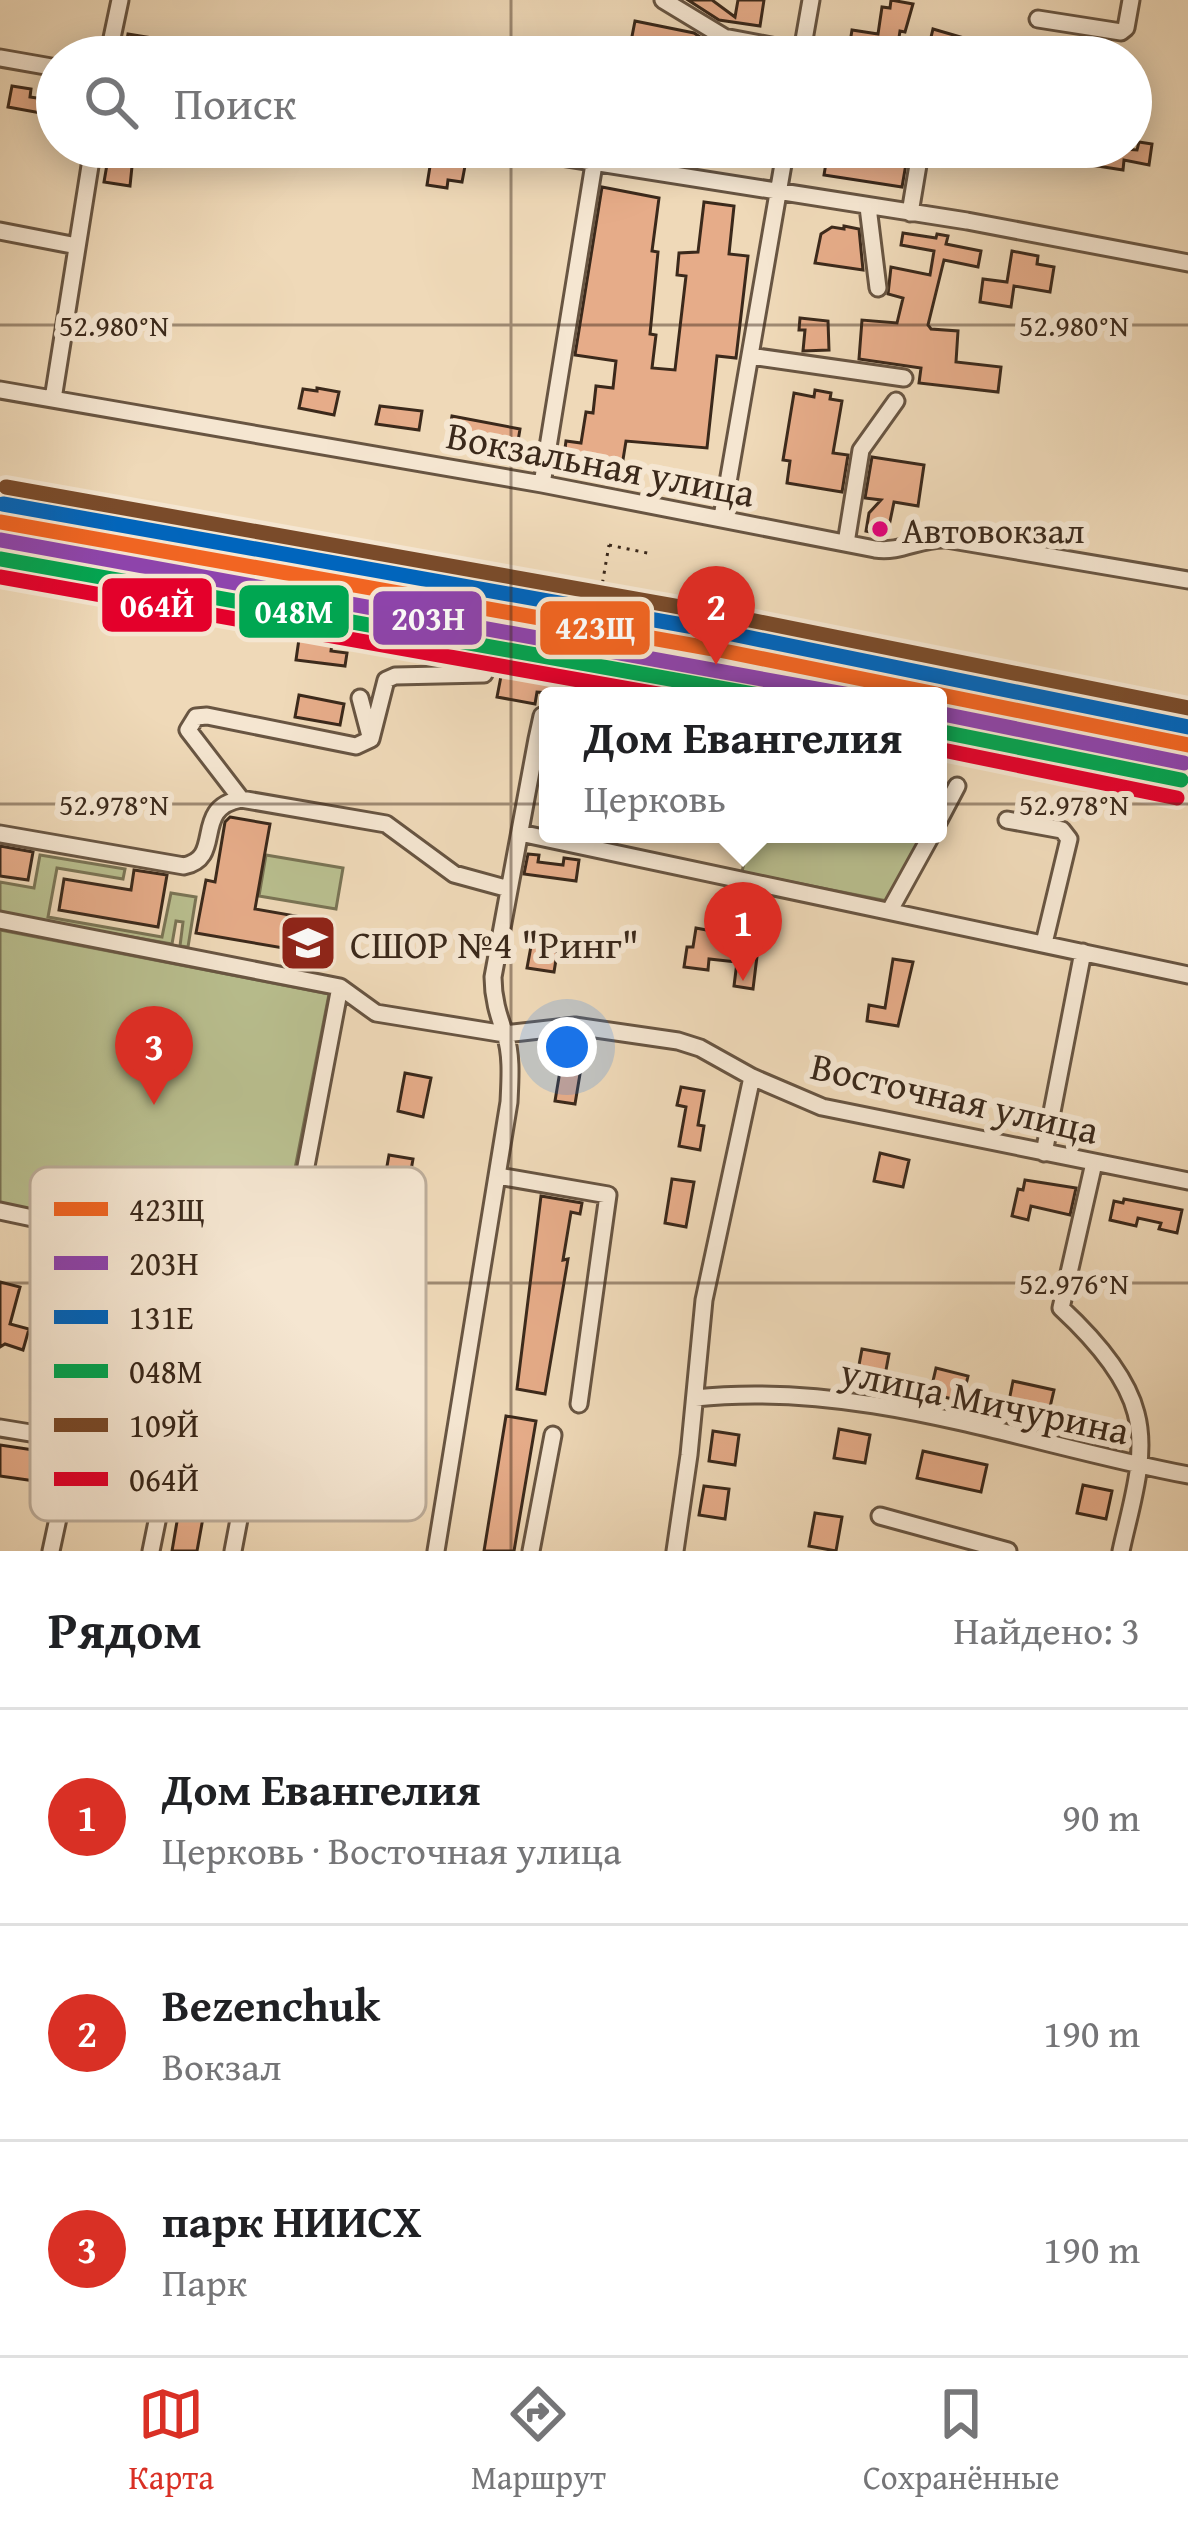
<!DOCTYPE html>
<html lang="ru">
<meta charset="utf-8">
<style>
body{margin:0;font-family:"Gentium Book Plus",serif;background:#f6f6f6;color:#202124}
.you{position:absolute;left:567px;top:1047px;width:42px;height:42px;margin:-30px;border:9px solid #fff;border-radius:50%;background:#1a73e8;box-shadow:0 0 0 18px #1a73e833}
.badge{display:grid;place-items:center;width:78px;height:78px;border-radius:50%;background:#d93025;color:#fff;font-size:39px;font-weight:700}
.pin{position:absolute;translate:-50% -99px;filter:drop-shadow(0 3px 6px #0008)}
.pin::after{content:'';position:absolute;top:63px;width:42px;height:36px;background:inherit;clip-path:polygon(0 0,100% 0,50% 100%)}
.popup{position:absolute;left:539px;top:687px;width:408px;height:156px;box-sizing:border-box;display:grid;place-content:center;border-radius:12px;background:#fff;filter:drop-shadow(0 3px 9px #0005);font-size:39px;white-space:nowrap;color:#757577}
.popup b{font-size:45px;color:#202124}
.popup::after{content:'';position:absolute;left:50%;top:100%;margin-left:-24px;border:24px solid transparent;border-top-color:#fff}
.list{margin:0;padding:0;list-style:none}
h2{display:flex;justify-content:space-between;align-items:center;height:156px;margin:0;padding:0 48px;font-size:51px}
h2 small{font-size:39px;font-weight:400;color:#757577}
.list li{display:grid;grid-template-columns:78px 1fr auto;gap:36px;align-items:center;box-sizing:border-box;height:216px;padding:0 48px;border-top:3px solid #e0e0e0}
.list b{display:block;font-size:45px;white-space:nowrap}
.list p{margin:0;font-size:39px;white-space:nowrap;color:#757577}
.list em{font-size:39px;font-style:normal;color:#757577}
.icon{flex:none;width:66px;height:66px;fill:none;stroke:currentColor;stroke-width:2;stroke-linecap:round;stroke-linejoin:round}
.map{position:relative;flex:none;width:1188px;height:1551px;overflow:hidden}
.search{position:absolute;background:#fff;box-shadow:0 6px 30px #0003;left:36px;right:36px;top:36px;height:132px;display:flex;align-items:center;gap:30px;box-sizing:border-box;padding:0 42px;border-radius:66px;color:#757577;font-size:45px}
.sheet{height:804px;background:#fff}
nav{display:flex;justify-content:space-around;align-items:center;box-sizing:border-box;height:168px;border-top:3px solid #e0e0e0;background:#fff;font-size:33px;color:#757577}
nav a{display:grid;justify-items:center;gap:6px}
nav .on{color:#d93025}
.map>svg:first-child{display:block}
</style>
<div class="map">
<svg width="1188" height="1551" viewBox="0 0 1188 1551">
<rect width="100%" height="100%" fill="#efd9b8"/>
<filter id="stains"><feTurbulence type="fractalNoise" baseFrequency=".00167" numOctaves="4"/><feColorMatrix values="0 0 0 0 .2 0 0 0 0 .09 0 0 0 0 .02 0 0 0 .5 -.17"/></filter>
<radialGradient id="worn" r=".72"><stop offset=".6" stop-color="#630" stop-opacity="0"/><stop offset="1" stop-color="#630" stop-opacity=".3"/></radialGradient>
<path fill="#b9bf8f" stroke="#7a7455" stroke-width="3" d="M750,834H924L887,901L742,872Z
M40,855L125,869L123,879L57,868L48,917L162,937L171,893L196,897L188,947L180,946L183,922L176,921L172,944L0,914V882L34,888Z
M266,855L343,868L336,909L259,896Z
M0,930L329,994L276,1266L0,1204Z"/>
<path fill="#e6ac89" stroke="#3b291b" stroke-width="3" d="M688,0H712L735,17L738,0H764L760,26L719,20Z
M891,0L913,4L905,32L900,31L896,57L848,55L852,30L878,34L882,7L890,8Z
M635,21L694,33L700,37L696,57H628Z
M933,29L978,42L975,57L927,54Z
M128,34L189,44L187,57H124Z
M12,86L31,89L30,97L57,101V116L8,107Z
M1139,142L1152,144L1149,165L1124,160L1123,170L1091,165L1094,147L1137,150Z
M110,147H134L130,186L104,182Z
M813,147H859V151L907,158L902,187L824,175L826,163L811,160Z
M431,160L465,166L462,182L448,180L447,188L427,185Z
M602,187L659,198L652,251L658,252L650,334L656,335L652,368L675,370L686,276L677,275L679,253L698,252L704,202L734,206L729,254L748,256L736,358L717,356L707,448L626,441L621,472L563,463L566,441L581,443L586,412L593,413L596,386L613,388L616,361L575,355Z
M844,226L859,229L863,270L815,263L821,234L832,227L844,229Z
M903,233L936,238L937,234L948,236L946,244L981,251L978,267L944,260L928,325L931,329L958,331L956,362L1001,367L998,392L919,383L921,368L859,359L862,320L897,323L903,298L888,294L891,267L930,275L934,251L901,245Z
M1012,251L1038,256L1037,264L1054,267L1050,292L1014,286L1011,307L980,302L983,279L1007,282Z
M800,318L828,321L829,350L803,351L805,330H799Z
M317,388L339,392L334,415L299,408L303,389L317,391Z
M815,390L831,393L830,399L842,401L833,453L848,455L842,492L787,483L790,461L783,460L794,393L814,397Z
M380,406L422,411L419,430L376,424Z
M452,416L520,429L516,453L448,438Z
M872,457L924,465L918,506L894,502L888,531L880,529L879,534L866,531L869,513L881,500L865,498Z
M300,632L333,636L331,651L347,653L345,666L296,660Z
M502,671L546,678L547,673L569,677L566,694L537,692L535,704L497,697Z
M299,695L344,704L340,725L295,717Z
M230,817L270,824L255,909L318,920L313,953L196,933L206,880L215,882L225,822Z
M0,846L33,852L28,880L0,876Z
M528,854L539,855L538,862L563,865L564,858L579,860L576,881L524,874Z
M134,870L167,875L158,927L59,910L64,879L131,890Z
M696,928L759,940L753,989L734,986L737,962L709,959L708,970L684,967L687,947H693Z
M534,930L560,935L554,972L527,968Z
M893,959L913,962L898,1026L867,1021L869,1005L885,1008Z
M561,1065L581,1068L575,1104L555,1101Z
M405,1073L431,1078L423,1117L398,1111Z
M681,1087L704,1091L698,1125L704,1126L700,1150L679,1146L686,1107L677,1105Z
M880,1153L909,1160L903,1187L874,1181Z
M389,1155L413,1159L406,1199L382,1194Z
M672,1179L694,1182L686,1227L665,1223Z
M1025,1180L1076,1188L1070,1215L1031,1206L1028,1220L1012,1216L1018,1189L1023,1190Z
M541,1196L582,1203L580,1214L571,1212L563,1260L568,1259L545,1394L517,1389Z
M1124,1199L1182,1210L1177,1233L1159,1229L1161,1223L1138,1218L1136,1226L1110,1220L1114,1201L1123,1203Z
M375,1239L400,1243L393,1282L368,1278Z
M0,1282L20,1287L10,1324L29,1329L23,1350L5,1344L0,1347Z
M219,1289L247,1294L237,1351L209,1345Z
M105,1295L148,1304L142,1332L100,1324Z
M359,1311L385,1316L378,1354L353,1349Z
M862,1349L889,1354L883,1386L856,1381Z
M936,1368L968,1376L962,1401L930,1394Z
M203,1369L229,1374L197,1551H172Z
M1013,1381L1054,1390L1047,1420L1007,1411Z
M506,1416L536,1421L514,1551H484Z
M839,1429L870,1435L865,1463L834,1458Z
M713,1431L739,1435L735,1465L709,1461Z
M0,1445L47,1452L48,1448L60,1450L49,1483L0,1476Z
M923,1451L987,1465L981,1492L917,1478Z
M1083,1485L1112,1491L1106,1519L1077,1513Z
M704,1486L729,1489L725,1519L699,1515Z
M815,1513L842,1517L836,1551L809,1546Z"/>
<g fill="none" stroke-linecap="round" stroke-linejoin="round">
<defs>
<path id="minor" d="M663,0L724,37L802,52
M1038,19L1121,32L1126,28L1131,0
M108,57L120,0
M801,57L811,0
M0,58L57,68
M497,147L967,221L1188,263
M868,207L878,288
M910,213L921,147
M0,231L77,246
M750,356L904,378
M0,390L542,484L875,549C901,553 920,538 946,539L1188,580
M53,399L93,147
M542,484L594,164
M722,517L786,147
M846,543L861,450L896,401
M360,698L370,736
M241,799L188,730L196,717L207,716L356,746L371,739L386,680L395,676L484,674
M1007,820L1062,830L1069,839L1044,943
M938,822L957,786
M520,833L1188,975
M0,834L184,866C225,858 191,808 241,799L386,824L454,874L509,889
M890,910L932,834
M0,920L340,987L376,1013L505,1034L575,1026L678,1041L700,1048L752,1077L822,1107L1188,1181
M1044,1153L1083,952
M1094,1163L1061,1308C1089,1334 1126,1374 1136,1413C1148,1457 1130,1508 1121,1551
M498,1176L608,1195L579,1404
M0,1211L56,1223L51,1376
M695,1398C864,1380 1025,1444 1188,1475
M0,1428L67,1439L74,1444L51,1551
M880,1516L1008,1551
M151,1551L191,1354L266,1369
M233,1551L340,987
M436,1551L509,1102C510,1080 512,1055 505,1034C498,1014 493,998 493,977L537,739L542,716H548
M531,1551L553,1435
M675,1551L689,1455L704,1300L752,1077"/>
</defs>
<use href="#minor" stroke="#685542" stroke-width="21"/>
<path stroke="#3b291b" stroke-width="3" stroke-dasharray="3 6" stroke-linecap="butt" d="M609,545L652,554
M593,640L651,651
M650,661L653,644
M583,696L584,689"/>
<use href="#minor" stroke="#f5e6d1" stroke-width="15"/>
<defs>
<path id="rail" d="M0,511L720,639L1188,734
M0,557L751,696
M0,576L298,626
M938,732L1188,781"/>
</defs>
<use href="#rail" stroke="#3b291b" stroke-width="9"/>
<use href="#rail" stroke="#f5e6d1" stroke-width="4.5" stroke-dasharray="14" stroke-linecap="butt"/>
<path stroke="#3b291b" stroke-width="3" stroke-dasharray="3 6" stroke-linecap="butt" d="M584,689L609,545"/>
<defs>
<path id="rail-1" d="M0,522L719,650L1188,745"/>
<path id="rail-2" d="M0,540L855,696
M938,713L1184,763"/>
<path id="rail-3" d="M3,504L722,632L1188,727"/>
<path id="rail-4" d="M0,559L765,696
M938,731L1181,780"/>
<path id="rail-5" d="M6,487L725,615L1188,708"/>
<path id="rail-6" d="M0,577L669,696
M938,749L1177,798"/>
</defs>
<use href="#rail-1" stroke="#f5e6d1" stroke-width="24"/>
<use href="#rail-2" stroke="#f5e6d1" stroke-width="24"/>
<use href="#rail-3" stroke="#f5e6d1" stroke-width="24"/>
<use href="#rail-4" stroke="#f5e6d1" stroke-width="24"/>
<use href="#rail-5" stroke="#f5e6d1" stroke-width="24"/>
<use href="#rail-6" stroke="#f5e6d1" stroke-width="24"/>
<use href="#rail-1" stroke="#f26522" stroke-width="15"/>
<use href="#rail-2" stroke="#8e44ad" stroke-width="15"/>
<use href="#rail-3" stroke="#0065bd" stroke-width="15"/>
<use href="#rail-4" stroke="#00a651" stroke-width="15"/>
<use href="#rail-5" stroke="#7a4b2a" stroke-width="15"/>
<use href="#rail-6" stroke="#e4002b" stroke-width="15"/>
</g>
<path fill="none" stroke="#3b291b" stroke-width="3" stroke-opacity="0.45" d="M511,0V57M511,147V1551M0,325H1188M0,804H1188M0,1283H1188"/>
<defs>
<symbol id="school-square" viewBox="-11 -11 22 22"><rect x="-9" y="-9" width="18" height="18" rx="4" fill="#8f2418" stroke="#f5e6d1"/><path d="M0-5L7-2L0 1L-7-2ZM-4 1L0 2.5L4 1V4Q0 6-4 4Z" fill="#fff"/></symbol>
</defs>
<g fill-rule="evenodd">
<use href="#school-square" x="275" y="910" width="66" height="66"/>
</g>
<circle fill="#e5007d" stroke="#f5e6d1" stroke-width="4.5" cx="880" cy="529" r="10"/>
<g text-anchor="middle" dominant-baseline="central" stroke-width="12" stroke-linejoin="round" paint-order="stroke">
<g font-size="36" fill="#3b291b" stroke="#f5e6d1" text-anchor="start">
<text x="902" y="529">Автовокзал</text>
</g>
<g font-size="39" fill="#3b291b" stroke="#f5e6d1">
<text transform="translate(601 463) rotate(11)">Вокзальная улица</text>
<text transform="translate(955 1097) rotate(13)">Восточная улица</text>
<text transform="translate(985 1400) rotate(12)">улица Мичурина</text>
</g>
<g font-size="39" fill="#3b291b" stroke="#f5e6d1" text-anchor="start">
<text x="350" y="943">СШОР №4 "Ринг"</text>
</g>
</g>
<rect x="30" y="1167" width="396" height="354" rx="18" fill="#f5e6d1" stroke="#bdad9a" stroke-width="3"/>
<rect x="54" y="1202" width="54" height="14" fill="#f26522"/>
<rect x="54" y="1256" width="54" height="14" fill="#8e44ad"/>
<rect x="54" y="1310" width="54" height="14" fill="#0065bd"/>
<rect x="54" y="1364" width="54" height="14" fill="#00a651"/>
<rect x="54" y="1418" width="54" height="14" fill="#7a4b2a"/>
<rect x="54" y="1472" width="54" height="14" fill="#e4002b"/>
<g font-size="33" fill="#3b291b">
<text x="129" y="1221">423Щ</text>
<text x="129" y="1275">203Н</text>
<text x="129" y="1329">131Е</text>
<text x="129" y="1383">048М</text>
<text x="129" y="1437">109Й</text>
<text x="129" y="1491">064Й</text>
</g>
<g font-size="30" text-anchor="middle" fill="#3b291b" stroke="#f5e6d1" stroke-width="12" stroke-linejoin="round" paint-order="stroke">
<text x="114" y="336">52.980°N</text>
<text x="1074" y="336">52.980°N</text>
<text x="114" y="815">52.978°N</text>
<text x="1074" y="815">52.978°N</text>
<text x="1074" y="1294">52.976°N</text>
</g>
<g stroke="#f5e6d1" stroke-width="4.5">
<rect x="100" y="576" width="114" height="58" rx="12" fill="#e4002b"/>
<rect x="237" y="583" width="114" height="57" rx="12" fill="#00a651"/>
<rect x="371" y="589" width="113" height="58" rx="12" fill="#8e44ad"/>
<rect x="538" y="599" width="114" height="58" rx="12" fill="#f26522"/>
</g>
<g font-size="33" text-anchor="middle" font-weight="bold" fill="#fff">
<text x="157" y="617">064Й</text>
<text x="294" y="623">048М</text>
<text x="428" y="630">203Н</text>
<text x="595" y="639">423Щ</text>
</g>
<rect width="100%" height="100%" filter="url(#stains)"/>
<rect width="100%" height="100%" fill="url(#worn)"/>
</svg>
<div class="you"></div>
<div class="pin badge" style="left:743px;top:981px">1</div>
<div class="popup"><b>Дом Евангелия</b>Церковь</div>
<div class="pin badge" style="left:716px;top:665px">2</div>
<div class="pin badge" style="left:154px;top:1105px">3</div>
<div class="search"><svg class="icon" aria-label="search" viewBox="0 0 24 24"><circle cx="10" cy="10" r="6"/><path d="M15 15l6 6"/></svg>Поиск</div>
</div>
<section class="sheet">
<h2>Рядом<small>Найдено: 3</small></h2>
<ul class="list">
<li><span class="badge">1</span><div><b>Дом Евангелия</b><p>Церковь · Восточная улица</p></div><em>90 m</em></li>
<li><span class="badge">2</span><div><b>Bezenchuk</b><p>Вокзал</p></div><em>190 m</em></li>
<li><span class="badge">3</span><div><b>парк НИИСХ</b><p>Парк</p></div><em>190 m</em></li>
</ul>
</section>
<nav>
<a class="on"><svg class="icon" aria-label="map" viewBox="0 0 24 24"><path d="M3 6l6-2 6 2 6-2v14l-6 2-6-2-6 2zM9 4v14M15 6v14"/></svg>Карта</a>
<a><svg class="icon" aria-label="directions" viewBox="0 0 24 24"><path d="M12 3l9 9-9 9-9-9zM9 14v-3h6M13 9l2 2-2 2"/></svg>Маршрут</a>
<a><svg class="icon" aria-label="saved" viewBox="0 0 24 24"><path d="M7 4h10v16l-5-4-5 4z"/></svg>Сохранённые</a>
</nav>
